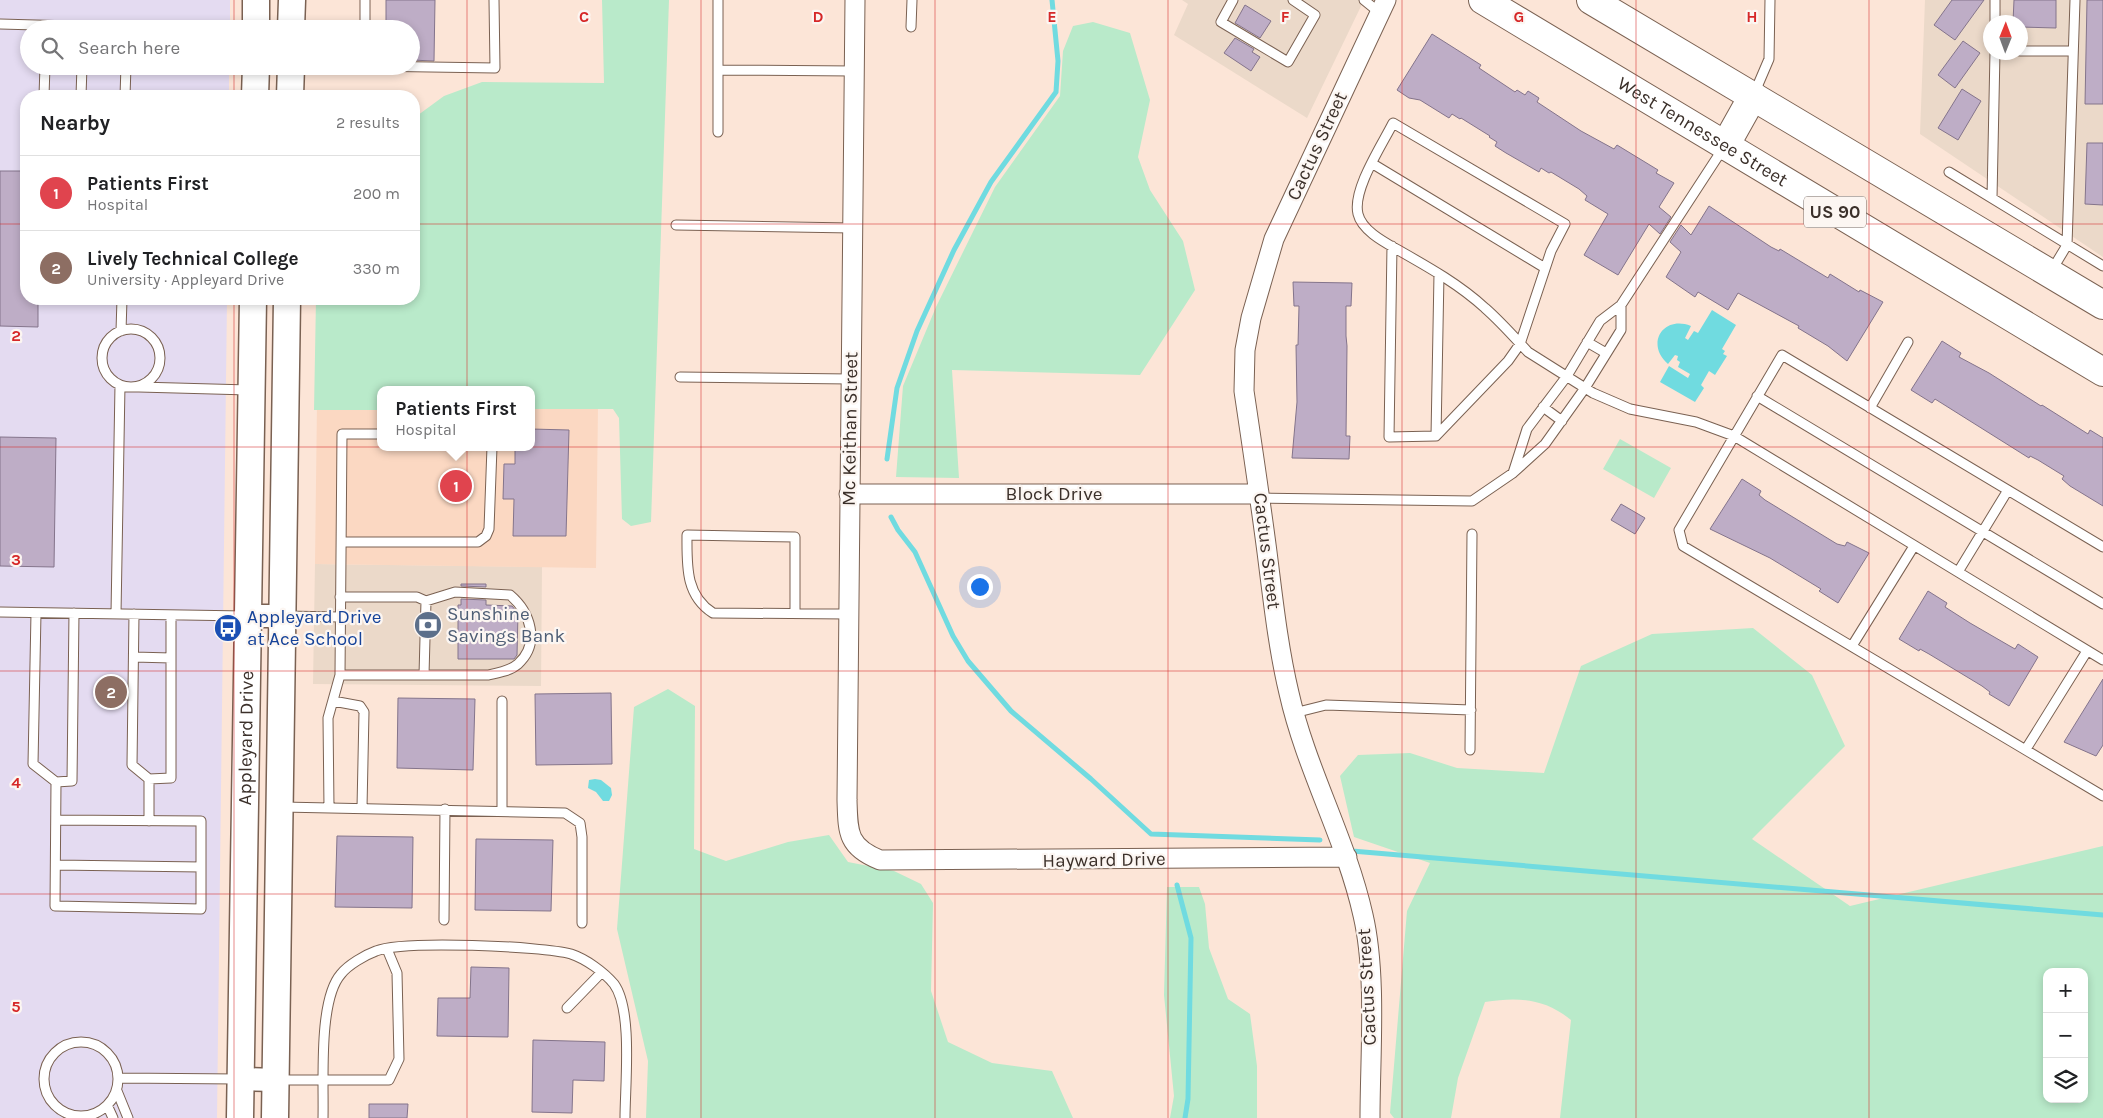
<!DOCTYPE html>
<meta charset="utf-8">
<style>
body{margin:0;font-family:Karla,sans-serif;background:#f2f2f2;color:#202124}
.controls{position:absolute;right:15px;bottom:15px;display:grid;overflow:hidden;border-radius:10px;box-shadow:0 2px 8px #0003}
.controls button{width:45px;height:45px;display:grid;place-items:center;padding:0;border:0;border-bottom:1px solid #e0e0e0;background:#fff;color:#202124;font:25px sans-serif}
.compass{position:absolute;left:1983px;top:15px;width:45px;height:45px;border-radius:50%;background:#fff;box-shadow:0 2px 8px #0003;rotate:1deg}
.you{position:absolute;left:979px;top:586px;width:18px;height:18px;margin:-12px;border:4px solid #fff;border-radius:50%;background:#1a73e8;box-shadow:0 0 0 8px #1a73e833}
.badge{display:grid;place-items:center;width:32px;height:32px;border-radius:50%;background:#111827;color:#fff;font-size:16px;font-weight:700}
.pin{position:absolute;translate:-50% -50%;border:2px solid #fff;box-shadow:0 1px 5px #0006}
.popup{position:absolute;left:377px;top:386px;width:158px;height:65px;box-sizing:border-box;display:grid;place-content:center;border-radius:10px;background:#fff;filter:drop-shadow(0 1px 4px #0005);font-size:16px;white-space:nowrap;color:#757577}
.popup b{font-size:19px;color:#202124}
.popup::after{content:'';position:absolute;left:50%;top:100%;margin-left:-10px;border:10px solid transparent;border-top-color:#fff}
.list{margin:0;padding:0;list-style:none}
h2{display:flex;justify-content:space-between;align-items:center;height:65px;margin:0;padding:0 20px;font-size:21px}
h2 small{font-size:16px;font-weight:400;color:#757577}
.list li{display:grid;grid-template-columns:32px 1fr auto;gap:15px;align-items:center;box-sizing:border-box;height:75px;padding:0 20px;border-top:1px solid #e0e0e0}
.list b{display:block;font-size:19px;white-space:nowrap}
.list p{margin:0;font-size:16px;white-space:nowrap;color:#757577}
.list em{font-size:16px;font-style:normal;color:#757577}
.icon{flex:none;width:28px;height:28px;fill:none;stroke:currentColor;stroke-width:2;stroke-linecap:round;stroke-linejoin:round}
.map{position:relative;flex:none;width:2103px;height:1118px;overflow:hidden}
.search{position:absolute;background:#fff;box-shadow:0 2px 8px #0003;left:20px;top:20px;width:400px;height:55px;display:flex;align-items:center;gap:12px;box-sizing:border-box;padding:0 18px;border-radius:28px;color:#757577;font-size:19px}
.panel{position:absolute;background:#fff;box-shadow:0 2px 8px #0003;left:20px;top:90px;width:400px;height:215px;border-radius:20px}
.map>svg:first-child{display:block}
</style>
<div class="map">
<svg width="2103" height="1118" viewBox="0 0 2103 1118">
<rect width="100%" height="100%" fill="#fce5d7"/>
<path fill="#ebd9c9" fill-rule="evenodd" d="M1182,0H1364L1307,118L1174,35L1188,4Z
M1925,0H2103V257L1920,134ZM1990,22H2020V52H1990Z
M315,564L542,567L541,686L313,684Z"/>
<path fill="#fbd8c2" d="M317,403L381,404V447H531V406L598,407L596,568L315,564Z"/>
<path fill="#e4dbf1" d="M0,0H230V29H29V66H229V96H26V299H227L217,1118H0Z"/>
<path fill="#b9eaca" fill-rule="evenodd" d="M602,0H669L651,522L631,526L622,519L619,418L613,409H531V390H381V410H314L316,299H414V118L444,96L482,82L604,83Z
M1093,22L1130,33L1150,100L1138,157L1150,190L1183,241L1195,290L1140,375L952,370L959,478L896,477L903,386L936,307L995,187L1060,96L1063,51L1073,26Z
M1620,439L1671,468L1654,498L1603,469Z
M1753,628L1812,675L1845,746L1752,839L1850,906L2103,846V1118H1560L1571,1020C1544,998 1518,997 1485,1002L1458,1078L1451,1118H1394L1390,1113L1407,911L1430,863L1354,837L1340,776L1358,755L1410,753L1457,768L1544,773L1581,666L1652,634ZM2047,972H2084V1099H2047Z
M668,689L695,706L694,849L726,861L788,842L829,835L848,862L894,871L921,884L933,903L931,991L948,1042L992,1063L1052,1071L1073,1118H646L648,1061L617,929L634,707Z
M1167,887H1199L1205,904L1209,948L1228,999L1250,1014L1257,1066V1118H1170L1174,1096L1164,995Z"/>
<path fill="#70dbe0" d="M1712,310L1736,325L1722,349L1725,351L1723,354L1727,356L1715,375L1709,371L1701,385L1704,388L1695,402L1660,382L1669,366L1688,378L1690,374L1678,367L1680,362L1677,360L1678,356L1675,355L1668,364C1645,344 1663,315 1691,326L1685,338L1688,340L1694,331L1698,333Z
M595,779L601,780L611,788L612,795L609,801H603L596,792L588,788L589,780Z"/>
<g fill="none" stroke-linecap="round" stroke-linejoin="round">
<path stroke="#70dbe0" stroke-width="5" d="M887,459L897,388L917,331L954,250L991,182L1056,92L1058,61L1052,0
M891,517L898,530L915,552L953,636L968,661L1011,711L1091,779L1151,834L1320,840
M1352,851L2103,915
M1177,885L1191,938L1188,1099L1185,1118"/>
</g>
<path fill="#beadc6" stroke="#84748b" d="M386,0H435L434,61L411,60V29H386Z
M1952,0H1984L1955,40L1934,25Z
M2014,0H2056V28L2020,27V22H2013Z
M2087,0H2103V104H2085Z
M1245,5L1271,21L1260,38L1235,23Z
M1432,34L1481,65L1479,68L1515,92L1517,90L1525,95L1528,91L1539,98L1537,102L1581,131L1614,149L1617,145L1658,170L1656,173L1674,183L1659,207L1671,217L1660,234L1649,224L1618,275L1584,255L1608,214L1585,200L1587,196L1579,189L1551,172L1549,173L1541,168L1539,172L1506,153L1495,146L1497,142L1489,137L1490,136L1461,118L1460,119L1452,114L1449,118L1420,100L1409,98L1397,90Z
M1235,38L1254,49L1252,52L1260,57L1251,71L1224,53Z
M1963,41L1980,53L1955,88L1938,75Z
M1962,89L1981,101L1958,140L1938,128Z
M2087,143H2103V205L2085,204Z
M0,171H26V299H38V327L0,326Z
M1709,206L1771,247L1779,251L1780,249L1828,278L1830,274L1859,292L1860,290L1883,302L1847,361L1828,346L1798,328L1799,326L1738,293L1728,310L1698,292L1695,297L1666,277L1681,252L1670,242L1681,225L1691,235Z
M1293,282L1352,283L1351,306H1346V336L1347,346L1346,436H1350L1349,459L1292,458L1297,402L1296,345H1298L1299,306H1294Z
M1942,341L1961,353L1959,357L1989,373L2041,406L2042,405L2088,434L2090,430L2103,438V506L2070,486L2062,479L2064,476L2038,460L2030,456L2029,458L1935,399L1932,403L1911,390Z
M531,429L569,430L566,536H513L514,499H503L504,464H515V447H531Z
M0,437L56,438L54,567L0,566Z
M1742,479L1761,491L1759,495L1765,500L1837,544L1845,546L1847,542L1869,553L1838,603L1819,591L1821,589L1770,558L1710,529Z
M1621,504L1645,518L1635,534L1611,520Z
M461,584H486V587L461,586Z
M1928,591L1947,603L1945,607L1970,623L2008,645L2015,649L2018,644L2038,657L2009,706L1989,694L1990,692L1982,686L1929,654L1920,649L1919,651L1899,639Z
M461,599L486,600V605L512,606L518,613L517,655L514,659H458V605H461Z
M2103,679V745L2096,756L2064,742Z
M611,693L612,764L536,765L535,694Z
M398,698L475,699L473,770L397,768Z
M337,836L413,837L412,908L335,907Z
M476,839L553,840L551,911L475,910Z
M471,967L509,968L508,1037L437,1036L438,998H470Z
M533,1040L605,1042L604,1081L573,1080L572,1113L532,1112Z
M369,1104H408L407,1118H369Z"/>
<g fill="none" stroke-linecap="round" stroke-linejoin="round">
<defs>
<path id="service" d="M1233,0L1221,22L1288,62L1315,15L1293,0
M1364,0L1380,13
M1995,22V0
M0,24L181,29
M911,27L912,0
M365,29V0
M2020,51H2073
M365,66L495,68L494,0
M718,70L854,71
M1754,94L1769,59L1770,0
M44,96L45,66
M81,96L82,66
M125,96L126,66
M718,132V0
M1373,164L1545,268
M1949,172L2103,266
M1992,198L1995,52
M676,225L852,228
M1392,246L1389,437L1436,436L1508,361L1520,344L1551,251L1565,224L1393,123C1382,145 1352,190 1358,214C1362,231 1386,243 1400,251C1430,268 1460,285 1485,308C1501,322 1514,337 1528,352L1593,393L1630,409L1696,422L1734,436L2103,660
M2052,270L2067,245L2075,0
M102 358a29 29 0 1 1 58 0a29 29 0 1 1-58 0Z
M121,331L122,299
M1587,342L1606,353
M680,377L851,379
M139,387L249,390
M1757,396L2103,604
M1543,407L1562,421
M1870,408L1908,342
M1436,436L1439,274
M1513,473L1527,429L1567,376L1600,321L1621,305L1724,147
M1260,498L1472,501L1513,473L1545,444L1585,388L1621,330V305
M341,542H478L486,536L489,529L492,447
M2103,547L1782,355L1679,530L1683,546L2103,796
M1958,572L2008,490
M0,612L245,616
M36,613L33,764L56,782L72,781L74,613
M795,613V537L687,535C687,565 685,595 713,613L848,614
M116,614L120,385
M134,614L132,765L149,779L171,778V615
M285,616L340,617
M1852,646L1914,546
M134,657L171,658
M340,675H488C498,673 510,671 518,664C541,643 530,612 510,595L455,592L426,601L417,597H340
M424,675L426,601
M333,701L360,706L364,712L362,808
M1294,713L1326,705L1471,710
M2026,749L2087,651
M1470,750L1472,534
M56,782L55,906L201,909V821L56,820
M282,807L565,813L580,823L582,837V923
M329,807L328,718L340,675L342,434H381
M502,810V701
M149,821V779
M56,865L201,867
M444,920L445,809
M567,1008L601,973
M44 1079a37 37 0 1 1 74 0a37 37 0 1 1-74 0Z
M119,1078L238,1079
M277,1080H389L399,1059L397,973L387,949
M117,1091L128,1118
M108,1107L113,1118
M323,1118C324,1083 318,1000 341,974C348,965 365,955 376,951C402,940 542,946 571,954C586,959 604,972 614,984C633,1010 625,1085 625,1118"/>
<path id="minor" d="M855,0L847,800C848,832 847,847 880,860L1347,857
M849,494H1259
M1370,1118C1370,1056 1377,975 1363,915C1346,839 1306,769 1289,693C1278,647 1273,599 1267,552C1260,498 1252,445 1244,391L1245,350L1251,318L1274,239L1386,0"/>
<path id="tertiary" d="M248,616H283
M241,1079L276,1080"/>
<g id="secondary">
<path d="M256,0V29"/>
<path d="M291,29L292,0"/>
<path d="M255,96L256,66"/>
<path d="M290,96L291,66"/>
<path id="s1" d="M240,1118L253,299"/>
<path d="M275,1118L287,299"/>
</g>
<g id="primary">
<path id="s2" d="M1483,0L2103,372"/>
<path d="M1591,0L2103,305"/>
<path d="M1725,146L1753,96"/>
</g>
</defs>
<use href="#service" stroke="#7a6152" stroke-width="11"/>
<use href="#minor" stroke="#7a6152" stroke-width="21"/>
<use href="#tertiary" stroke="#7a6152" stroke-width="25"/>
<use href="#secondary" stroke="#7a6152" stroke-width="29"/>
<use href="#primary" stroke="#7a6152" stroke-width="30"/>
<use href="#service" stroke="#fff" stroke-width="9"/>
<use href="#minor" stroke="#fff" stroke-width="19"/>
<use href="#tertiary" stroke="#fff" stroke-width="22"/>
<use href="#secondary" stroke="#fff" stroke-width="26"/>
<use href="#primary" stroke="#fff" stroke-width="28"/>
</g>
<path fill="none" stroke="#d62828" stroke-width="1" stroke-opacity="0.55" d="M234,0V29M467,0V1118M701,0V1118M935,0V1118M1168,0V1118M1402,0V1118M1636,0V1118M1869,0V1118M234,66V96M0,224H26M414,224H2103M234,299V1118M0,447H2103M0,671H2103M0,894H2103"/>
<defs>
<symbol id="bank-disc" viewBox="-11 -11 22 22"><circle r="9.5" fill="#5c6f8a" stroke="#fcf6f2"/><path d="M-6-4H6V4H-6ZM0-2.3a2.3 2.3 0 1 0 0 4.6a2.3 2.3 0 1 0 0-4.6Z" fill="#fff"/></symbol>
<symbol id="bus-disc" viewBox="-11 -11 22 22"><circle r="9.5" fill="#1a4fb4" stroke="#fcf6f2"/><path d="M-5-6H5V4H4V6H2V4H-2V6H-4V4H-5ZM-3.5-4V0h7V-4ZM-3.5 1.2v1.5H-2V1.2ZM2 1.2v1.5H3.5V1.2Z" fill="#fff"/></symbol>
</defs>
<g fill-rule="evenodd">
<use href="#bank-disc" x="412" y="609" width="32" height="32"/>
<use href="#bus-disc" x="212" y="612" width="32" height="32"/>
</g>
<g text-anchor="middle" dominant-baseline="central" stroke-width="4.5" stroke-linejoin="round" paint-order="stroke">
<rect fill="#fcf6f2" stroke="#756b66" stroke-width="1" x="1804" y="196.5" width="62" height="31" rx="4"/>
<g font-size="18" font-weight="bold" fill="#3b302a">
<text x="1835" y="212">US 90</text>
</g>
<g font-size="19" fill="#3b302a" stroke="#fcf6f2">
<text stroke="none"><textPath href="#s2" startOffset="256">West Tennessee Street</textPath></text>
<text transform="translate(1317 146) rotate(-65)">Cactus Street</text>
<text transform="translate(850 429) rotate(-89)">Mc Keithan Street</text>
<text x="1054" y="494">Block Drive</text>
<text transform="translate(1267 551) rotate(83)">Cactus Street</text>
<text stroke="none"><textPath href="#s1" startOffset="380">Appleyard Drive</textPath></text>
<text transform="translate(1104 860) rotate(-1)">Hayward Drive</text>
<text transform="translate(1367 987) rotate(-93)">Cactus Street</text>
</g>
<g font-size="19" fill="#4e5e75" stroke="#fcf6f2" text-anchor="start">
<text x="447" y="614">Sunshine<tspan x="447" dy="22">Savings Bank</tspan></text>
</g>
<g font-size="19" fill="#164399" stroke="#fcf6f2" text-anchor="start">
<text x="247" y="617">Appleyard Drive<tspan x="247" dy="22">at Ace School</tspan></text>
</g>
</g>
<g font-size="16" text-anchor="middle" font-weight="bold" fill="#d62828" stroke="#fcf6f2" stroke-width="4.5" stroke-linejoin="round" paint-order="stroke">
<text x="584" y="22">C</text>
<text x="818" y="22">D</text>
<text x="1052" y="22">E</text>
<text x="1285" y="22">F</text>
<text x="1519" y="22">G</text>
<text x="1752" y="22">H</text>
<text x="16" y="341">2</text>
<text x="16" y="565">3</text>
<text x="16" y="788">4</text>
<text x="16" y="1012">5</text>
</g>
</svg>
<div class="controls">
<button>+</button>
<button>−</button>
<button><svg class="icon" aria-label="layers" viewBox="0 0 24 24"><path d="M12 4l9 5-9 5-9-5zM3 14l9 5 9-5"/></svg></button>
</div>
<svg class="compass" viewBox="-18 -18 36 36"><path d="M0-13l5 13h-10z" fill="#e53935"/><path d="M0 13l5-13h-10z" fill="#757577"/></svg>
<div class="you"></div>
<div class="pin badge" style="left:456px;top:486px;background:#e0444e">1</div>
<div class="popup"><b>Patients First</b>Hospital</div>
<div class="pin badge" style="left:111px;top:692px;background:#8d6e63">2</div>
<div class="search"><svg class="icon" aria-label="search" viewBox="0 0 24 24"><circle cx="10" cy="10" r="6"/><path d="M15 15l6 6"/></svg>Search here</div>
<section class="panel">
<h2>Nearby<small>2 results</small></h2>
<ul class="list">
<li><span class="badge" style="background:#e0444e">1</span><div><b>Patients First</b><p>Hospital</p></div><em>200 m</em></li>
<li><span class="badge" style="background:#8d6e63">2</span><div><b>Lively Technical College</b><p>University · Appleyard Drive</p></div><em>330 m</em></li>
</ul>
</section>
</div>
